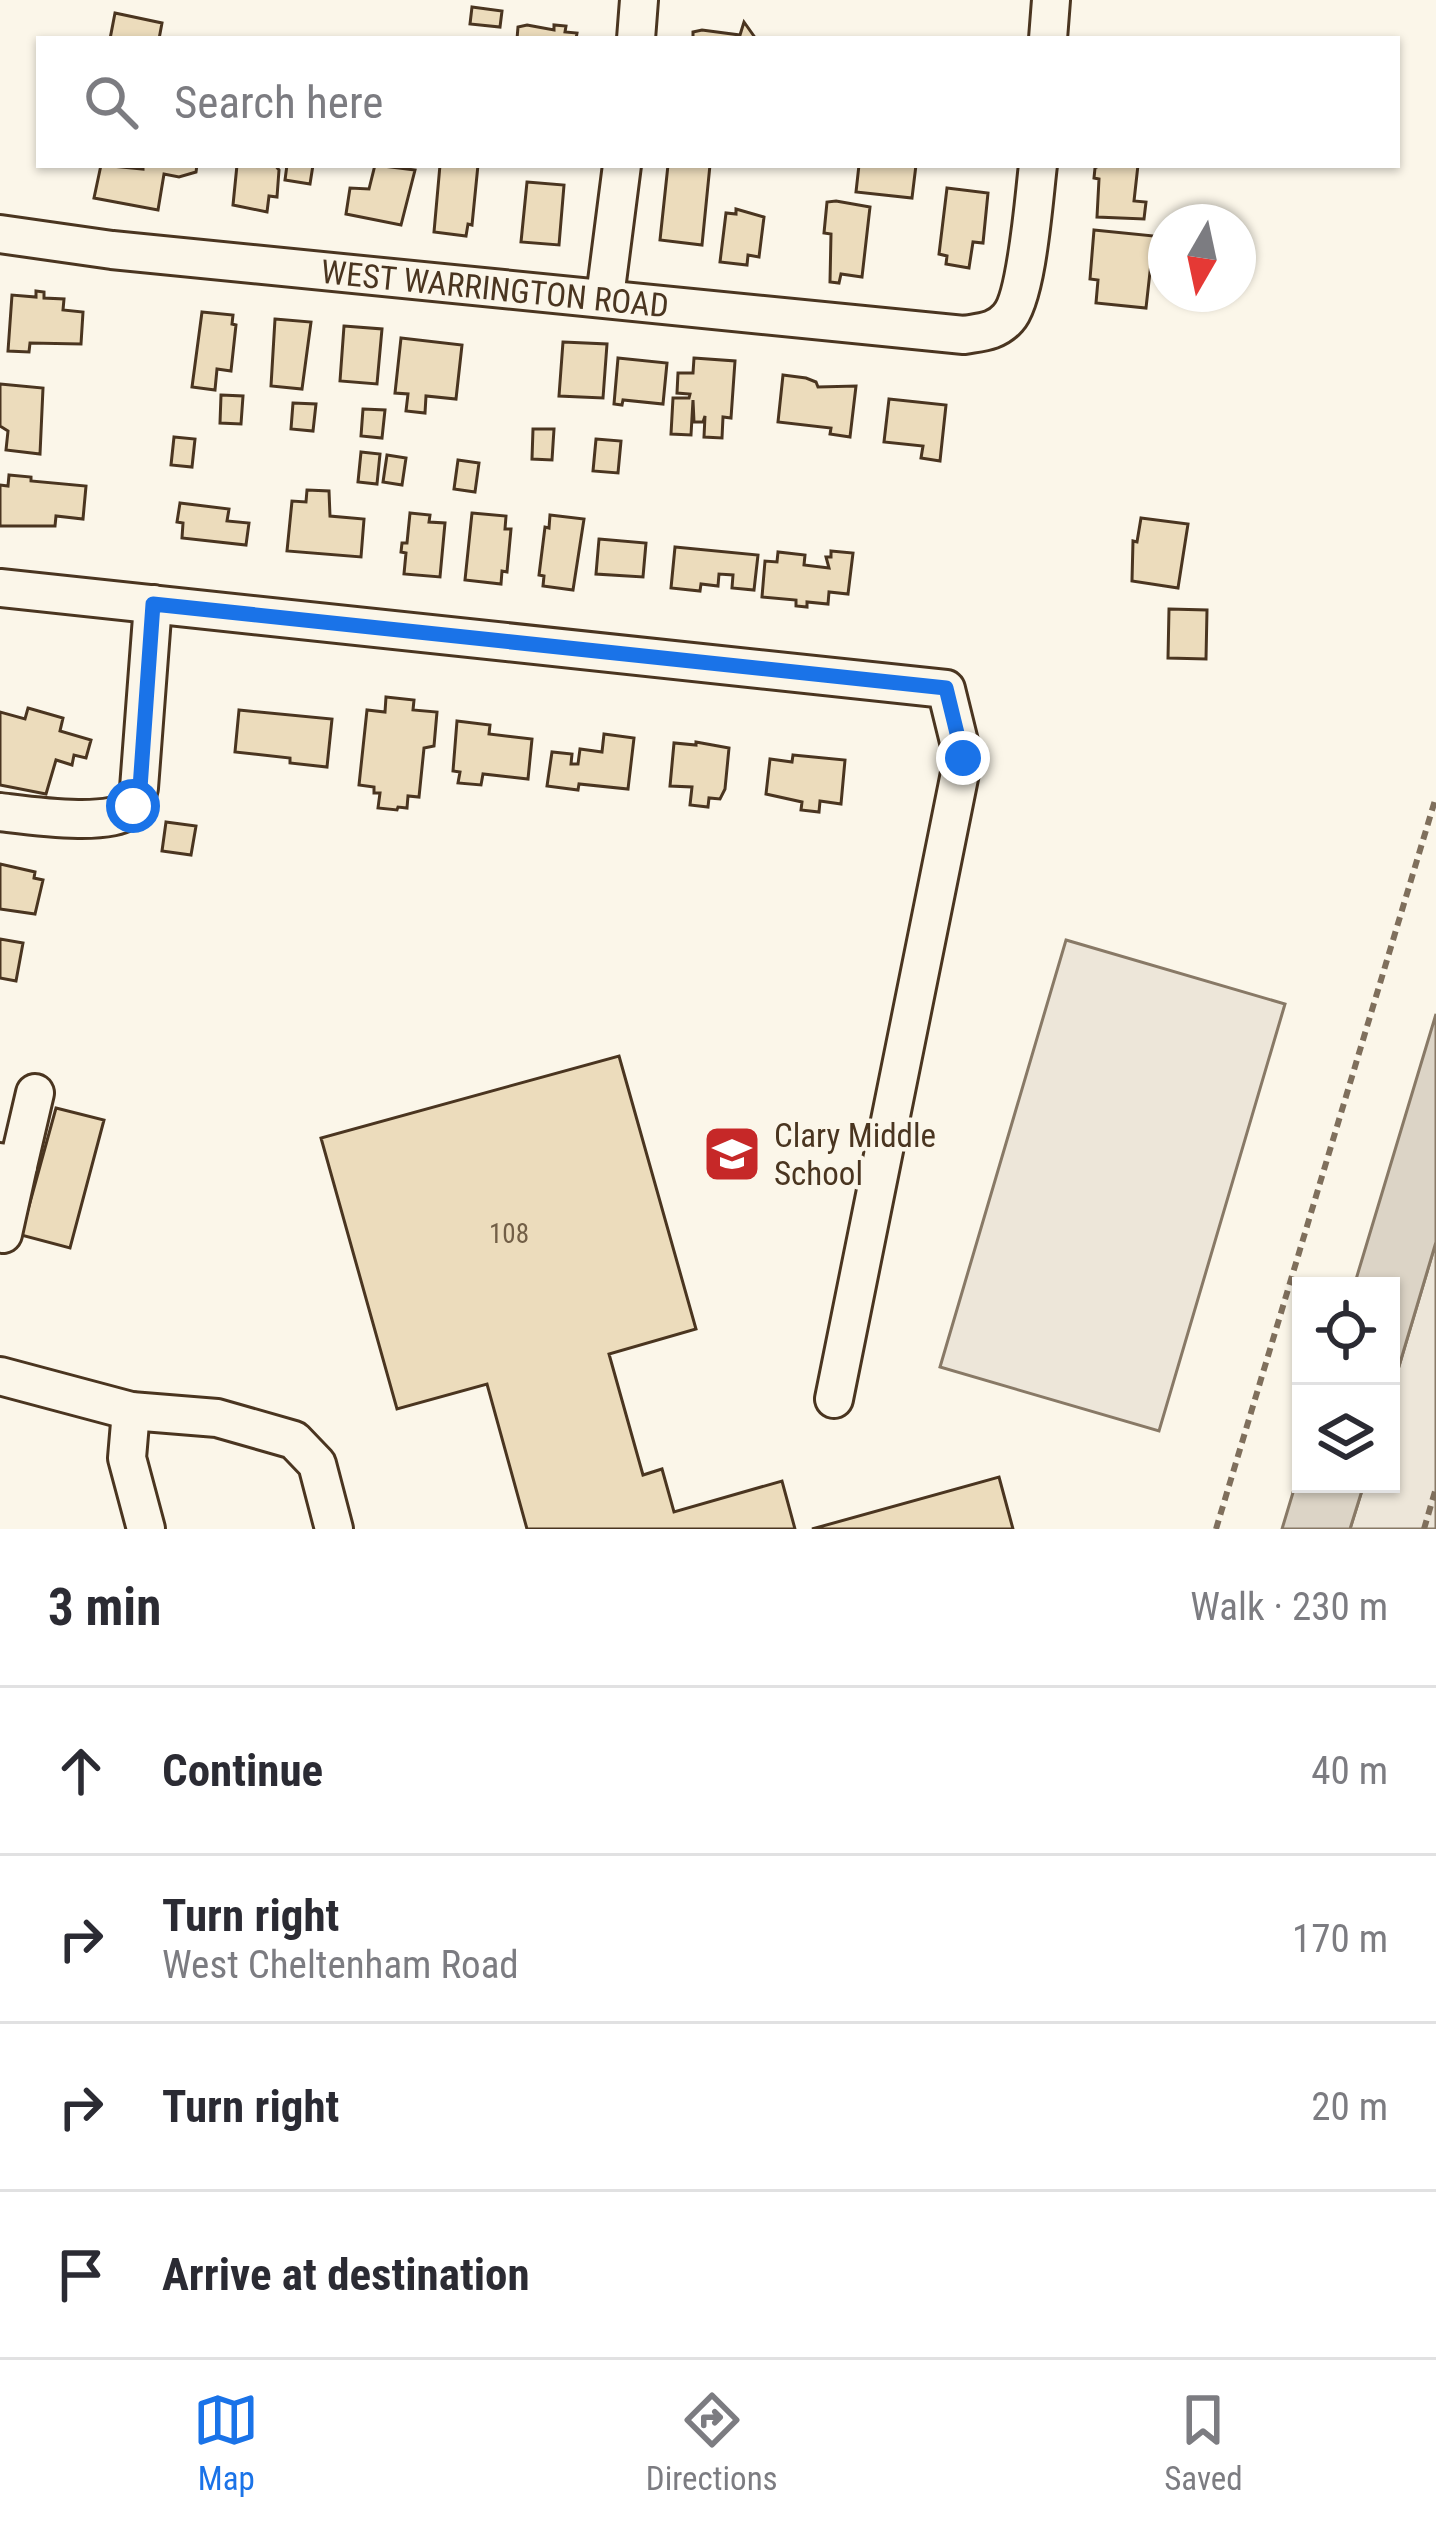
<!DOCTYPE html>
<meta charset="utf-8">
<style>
body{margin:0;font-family:"Roboto Condensed",sans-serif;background:#f2f2f3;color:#2b2b33}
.controls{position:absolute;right:36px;bottom:36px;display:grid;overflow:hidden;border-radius:0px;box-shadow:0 3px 9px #0004}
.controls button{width:108px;height:108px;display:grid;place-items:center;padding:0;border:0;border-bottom:3px solid #e1e1e2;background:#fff;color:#2b2b33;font:60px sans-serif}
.compass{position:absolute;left:1148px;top:204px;width:108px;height:108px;border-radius:50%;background:#fff;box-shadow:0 3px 9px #0004;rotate:189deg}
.stop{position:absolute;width:36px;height:36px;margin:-27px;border:9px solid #1a73e8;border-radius:50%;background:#fff}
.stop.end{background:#1a73e8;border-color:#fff;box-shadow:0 3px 12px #0008}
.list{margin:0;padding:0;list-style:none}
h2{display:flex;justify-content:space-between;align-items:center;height:156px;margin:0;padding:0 48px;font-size:51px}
h2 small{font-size:39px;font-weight:400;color:#7c7c81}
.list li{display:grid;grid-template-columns:78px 1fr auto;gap:36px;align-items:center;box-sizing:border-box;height:168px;padding:0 48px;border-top:3px solid #e1e1e2}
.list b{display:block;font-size:45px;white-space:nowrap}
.list p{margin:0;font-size:39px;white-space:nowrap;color:#7c7c81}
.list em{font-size:39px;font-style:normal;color:#7c7c81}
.icon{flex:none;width:66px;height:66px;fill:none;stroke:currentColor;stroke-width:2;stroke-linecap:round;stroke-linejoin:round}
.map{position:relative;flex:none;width:1436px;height:1529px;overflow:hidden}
.search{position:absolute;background:#fff;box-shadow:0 3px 9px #0004;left:36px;right:36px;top:36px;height:132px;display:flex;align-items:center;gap:30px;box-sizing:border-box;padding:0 42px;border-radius:0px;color:#7c7c81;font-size:45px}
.sheet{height:828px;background:#fff}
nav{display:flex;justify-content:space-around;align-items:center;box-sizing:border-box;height:168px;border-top:3px solid #e1e1e2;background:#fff;font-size:33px;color:#7c7c81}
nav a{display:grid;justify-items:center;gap:6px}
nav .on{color:#1a73e8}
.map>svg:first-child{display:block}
</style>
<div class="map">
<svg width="1436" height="1529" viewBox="0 0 1436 1529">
<rect width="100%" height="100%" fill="#fbf6e9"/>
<path fill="#ede6d9" stroke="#887966" stroke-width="3" d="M1066,940L1285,1004L1159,1431L940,1367Z
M1436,1242V1529H1350L1364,1484H1391V1393Z"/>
<path fill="#dcd4c6" stroke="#887966" stroke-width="3" d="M1436,1014V1242L1391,1393V1286H1354Z
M1301,1466V1484H1364L1350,1529H1282Z"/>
<path fill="#ecdcbc" stroke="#4a3520" stroke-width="3" d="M472,7L502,11L500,27L470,24Z
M115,13L162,23L159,39H110Z
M744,22L756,39H693V32L702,30L740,35Z
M527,25L554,30V25L566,26L565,32L577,33L576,39H581H517L518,27Z
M101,165L143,169V165H197L196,172L179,177L164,174L158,210L94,198Z
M237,165H275L279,170L277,197L269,196L267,212L233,205Z
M287,165H313L310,184L285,180Z
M375,165L415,170L401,225L346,214L350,188L369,189Z
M440,165H478L472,225L468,224L466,236L434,232Z
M668,165H710L702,245L660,240Z
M859,165H916L912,198L856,192Z
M1101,165H1138L1134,201L1146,202L1144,219L1097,217L1099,179L1094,178L1095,168Z
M527,182L564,185L559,245L521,242Z
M947,188L988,193L983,243L973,242L969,268L946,264L947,256L939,254Z
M836,201L870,207L862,277L841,274L839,283L830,282L831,234L824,233L827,202Z
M736,209L764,217L759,257L748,255L747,265L720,262L726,213L736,214Z
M1094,230L1154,236L1146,308L1096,303L1098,280L1090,279Z
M36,291L44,292V298L64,299L63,310L83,312L81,344L30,343L29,352L8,351L12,295L36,297Z
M202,312L233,315L232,324L236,325L231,371L217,369L215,390L192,387Z
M275,319L311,322L302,389L271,386Z
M344,326L382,329L377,384L340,381Z
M401,338L462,345L456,399L426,396L425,413L406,411L408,394L395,393Z
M563,342L607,344L603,398L559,396Z
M618,358L667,363L663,404L623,400L622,405L614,404Z
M694,358L735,361L731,418L723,417L722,438L704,437L705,416L703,422H694L693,400L691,435L671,434L673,398H689L690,394L677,393L678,373H693Z
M783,375L806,378L816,382L818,387L856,386L850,437L830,434L831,428L778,422Z
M0,384L43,388L40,454L6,450L8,431L0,426Z
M221,395L243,396L241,424L220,423Z
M889,399L946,405L940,461L921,458L923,446L884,442Z
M293,403L316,404L313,431L291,429Z
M363,409L385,410L382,438L361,436Z
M533,429H554L552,460L532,459Z
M174,437L195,439L192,467L171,465Z
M596,439L621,441L618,473L593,471Z
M361,452L380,454L377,484L358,482Z
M387,455L406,458L402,485L383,482Z
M458,460L479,463L475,492L454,489Z
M9,475L31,477V481L86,486L83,519L56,516L55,526H0V485L8,486Z
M307,490L329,491L330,516L364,519L361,557L287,551L292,501L306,502Z
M180,503L229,509L227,521L249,523L246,545L182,538L183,523L177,522Z
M410,513L430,515L429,522L445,523L440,577L404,574L406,553L401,552L402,543H407Z
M472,513L506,516L505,529H511L507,572L502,571L501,584L465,580Z
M550,515L584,519L573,590L543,586L544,576L539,575L545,527L549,528Z
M1141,518L1188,524L1178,588L1132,581L1133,541L1137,542Z
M599,539L646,543L643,577L596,574Z
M675,547L758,555L754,590L732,588L733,575L719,574L718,586L701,584L700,591L671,588Z
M831,551L853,553L848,594L829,592L828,604L807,602V607L796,606V600L762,597L765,561L777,562L778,552L805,555L804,565L829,568L826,557H831Z
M1169,609L1207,610L1206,659L1168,658Z
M386,697L414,700L413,710L437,712L434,746L424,748L419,797L408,796L407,808L398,807L397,810L378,808L380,793H374V787L359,785L367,710L385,712Z
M28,708L63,718L60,731L91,740L86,758L74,755L72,765L56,760L46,794L0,785V712L25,719Z
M239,710L332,719L327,767L290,763V758L235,752Z
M457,721L490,725L489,734L532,739L528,779L483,774L481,785L458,783L460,772L453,771Z
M604,734L634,738L628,789L579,784L578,790L547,786L552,752L572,754L571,764H578L580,749L602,752Z
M696,742L729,748L725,789L720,799L709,798L708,807L690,805L692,787L670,786L674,743L696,745Z
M793,755L845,760L841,804L820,801L819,812L801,810L802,802L766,794L770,759L792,762Z
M166,822L196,826L191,855L162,851Z
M0,864L35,872L34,878L43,880L35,914L0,909Z
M0,939L23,943L16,981L0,978Z
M619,1056L696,1329L609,1354L643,1475L662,1469L674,1512L782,1481L795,1529H527L487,1384L397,1409L321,1138Z
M56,1108L104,1120L70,1248L21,1235Z
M999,1477L1013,1529H812Z"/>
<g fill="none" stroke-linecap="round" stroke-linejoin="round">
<defs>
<g id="minor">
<path d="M636,39L639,0"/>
<path d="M1048,39L1051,0"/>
<path id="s1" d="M0,234L112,250L964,335C981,332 996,332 1008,318C1027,298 1034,197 1038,165"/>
<path d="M605,297L622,165"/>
<path d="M0,588L946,689L963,758L834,1399"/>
<path d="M0,812C26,815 117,829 133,806C137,801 137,794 139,788L153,604"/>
<path d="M0,1162L18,1166L3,1234"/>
<path d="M18,1166L35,1093"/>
<path d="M0,1376L131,1411L217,1418L294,1440L317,1464L334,1529"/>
<path d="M131,1411L127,1458L146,1529"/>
</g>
</defs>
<use href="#minor" stroke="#4a3520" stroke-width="42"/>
<path stroke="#7f6f5c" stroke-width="6" stroke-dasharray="9 6" stroke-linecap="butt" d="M1216,1529L1436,797
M1424,1529L1436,1488"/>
<use href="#minor" stroke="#fbf6e9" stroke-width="36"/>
</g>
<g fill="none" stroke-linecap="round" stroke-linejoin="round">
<path stroke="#1a73e8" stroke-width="15" d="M133,806L140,788L153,604L946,688L963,758"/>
</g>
<defs>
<symbol id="school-square" viewBox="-11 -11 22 22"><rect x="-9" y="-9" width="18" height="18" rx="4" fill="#c62828" stroke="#fbf6e9"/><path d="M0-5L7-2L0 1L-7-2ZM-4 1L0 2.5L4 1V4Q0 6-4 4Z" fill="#fff"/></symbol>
</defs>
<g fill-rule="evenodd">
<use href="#school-square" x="699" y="1121" width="66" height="66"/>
</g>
<g text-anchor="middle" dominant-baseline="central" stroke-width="9" stroke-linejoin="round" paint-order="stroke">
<g font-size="27" fill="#725f47">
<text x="509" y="1234">108</text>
</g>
<g font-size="33" fill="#4a3520" stroke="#fbf6e9">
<text stroke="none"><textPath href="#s1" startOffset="498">WEST WARRINGTON ROAD</textPath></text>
</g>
<g font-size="33" fill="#4a3520" stroke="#fbf6e9" text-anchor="start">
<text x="774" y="1135">Clary Middle<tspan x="774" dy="38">School</tspan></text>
</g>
</g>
</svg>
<div class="controls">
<button><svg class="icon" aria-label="locate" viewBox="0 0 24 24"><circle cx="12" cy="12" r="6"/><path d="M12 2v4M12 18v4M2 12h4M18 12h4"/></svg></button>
<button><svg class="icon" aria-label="layers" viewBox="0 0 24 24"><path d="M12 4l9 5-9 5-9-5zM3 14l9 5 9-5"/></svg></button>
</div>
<svg class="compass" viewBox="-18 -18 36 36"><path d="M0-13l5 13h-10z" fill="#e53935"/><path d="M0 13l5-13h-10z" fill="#7c7c81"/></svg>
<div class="stop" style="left:133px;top:806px"></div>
<div class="stop end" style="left:963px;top:758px"></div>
<div class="search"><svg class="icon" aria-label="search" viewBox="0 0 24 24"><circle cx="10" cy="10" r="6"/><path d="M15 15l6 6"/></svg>Search here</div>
</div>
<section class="sheet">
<h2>3 min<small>Walk · 230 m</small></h2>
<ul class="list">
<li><svg class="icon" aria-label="ahead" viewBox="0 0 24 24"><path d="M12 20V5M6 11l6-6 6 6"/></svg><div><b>Continue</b></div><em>40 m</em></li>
<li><svg class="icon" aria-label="right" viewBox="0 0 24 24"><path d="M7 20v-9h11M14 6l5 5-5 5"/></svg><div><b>Turn right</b><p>West Cheltenham Road</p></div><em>170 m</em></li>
<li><svg class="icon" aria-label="right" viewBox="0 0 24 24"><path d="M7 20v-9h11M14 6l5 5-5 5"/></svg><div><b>Turn right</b></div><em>20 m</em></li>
<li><svg class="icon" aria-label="arrive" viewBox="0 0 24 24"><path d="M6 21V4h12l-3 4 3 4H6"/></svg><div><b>Arrive at destination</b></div></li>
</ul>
</section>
<nav>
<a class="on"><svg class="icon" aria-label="map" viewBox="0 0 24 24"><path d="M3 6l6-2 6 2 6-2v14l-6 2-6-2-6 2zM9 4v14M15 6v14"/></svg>Map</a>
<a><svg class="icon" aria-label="directions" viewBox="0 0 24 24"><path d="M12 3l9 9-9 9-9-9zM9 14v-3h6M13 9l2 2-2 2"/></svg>Directions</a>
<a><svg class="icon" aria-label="saved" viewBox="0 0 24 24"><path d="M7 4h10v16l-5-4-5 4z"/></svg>Saved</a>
</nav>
